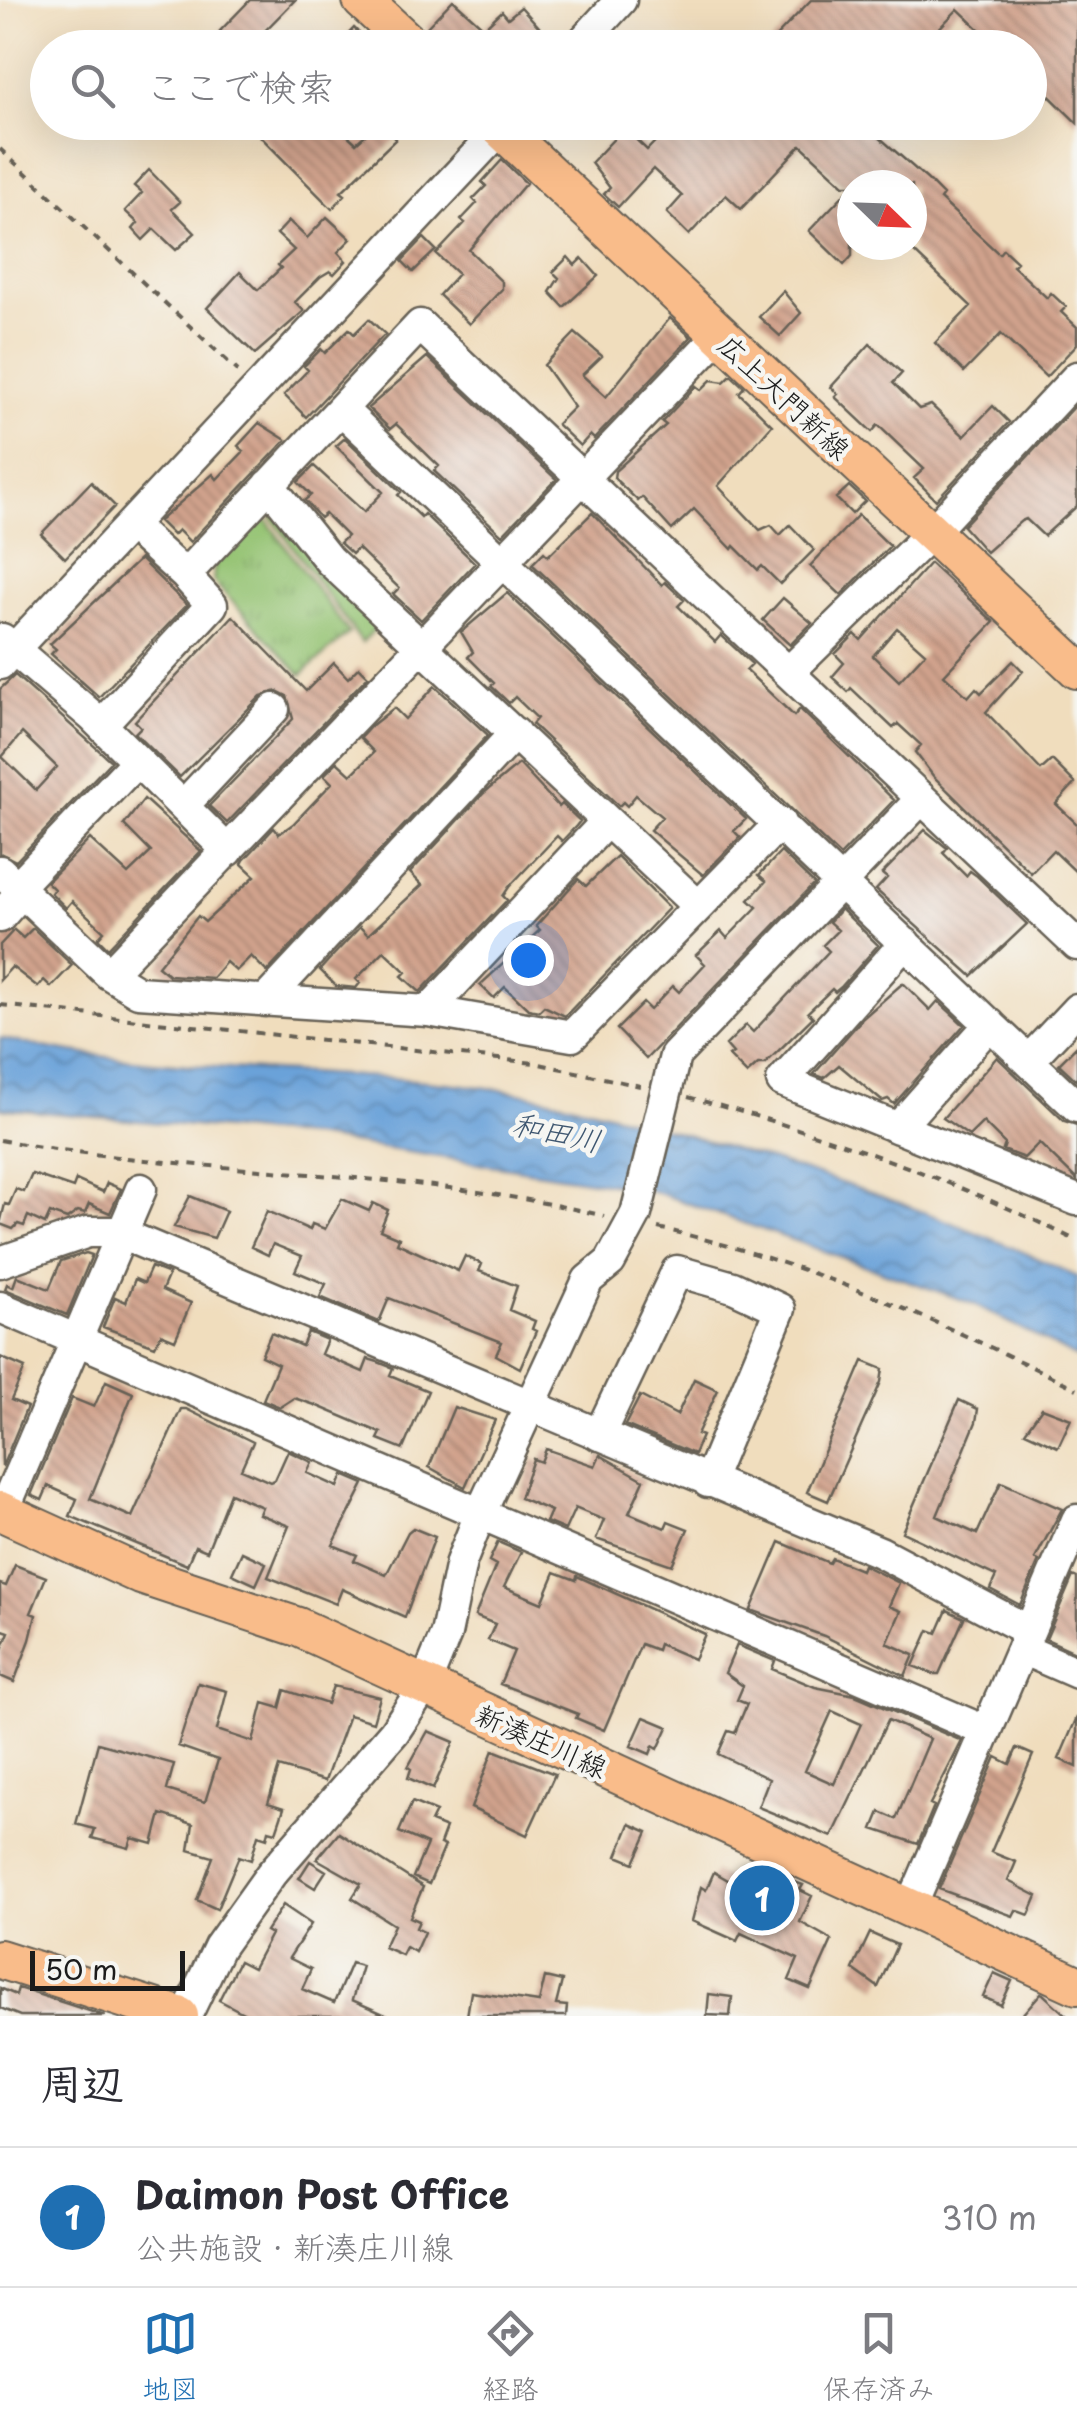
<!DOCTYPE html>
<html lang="ja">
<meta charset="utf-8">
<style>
body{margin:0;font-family:"Playpen Sans","Klee One",sans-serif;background:#f7f7f7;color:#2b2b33}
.compass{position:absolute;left:837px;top:170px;width:90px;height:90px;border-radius:50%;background:#fff;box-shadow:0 10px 40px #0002;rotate:113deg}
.scale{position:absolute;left:30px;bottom:25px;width:155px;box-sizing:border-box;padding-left:10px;border:5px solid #1c1c1c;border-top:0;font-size:28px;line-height:35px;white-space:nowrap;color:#1c1c1c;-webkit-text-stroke:8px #f6f6f2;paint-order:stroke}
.you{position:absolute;left:528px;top:960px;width:35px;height:35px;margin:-25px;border:8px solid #fff;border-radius:50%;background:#1a73e8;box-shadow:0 0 0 15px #1a73e833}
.badge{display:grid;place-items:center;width:65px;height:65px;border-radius:50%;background:#1f6fb2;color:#fff;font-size:32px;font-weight:700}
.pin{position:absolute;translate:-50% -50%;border:5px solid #fff;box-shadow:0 2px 10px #0006}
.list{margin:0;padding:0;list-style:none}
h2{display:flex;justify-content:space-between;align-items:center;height:130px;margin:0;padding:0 40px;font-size:42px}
h2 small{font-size:32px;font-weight:400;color:#7c7c81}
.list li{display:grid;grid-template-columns:65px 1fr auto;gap:30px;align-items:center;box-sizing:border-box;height:140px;padding:0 40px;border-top:2px solid #e1e1e2}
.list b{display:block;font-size:38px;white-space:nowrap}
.list p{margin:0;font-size:32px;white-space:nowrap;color:#7c7c81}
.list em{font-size:32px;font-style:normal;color:#7c7c81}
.icon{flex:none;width:55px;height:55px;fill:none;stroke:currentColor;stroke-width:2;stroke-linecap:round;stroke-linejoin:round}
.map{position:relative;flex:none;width:1077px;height:2016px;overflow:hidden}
.search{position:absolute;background:#fff;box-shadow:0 10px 40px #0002;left:30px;right:30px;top:30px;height:110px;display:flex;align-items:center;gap:25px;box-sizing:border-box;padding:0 35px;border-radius:55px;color:#7c7c81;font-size:38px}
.sheet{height:270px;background:#fff}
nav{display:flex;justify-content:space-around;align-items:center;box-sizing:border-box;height:140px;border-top:2px solid #e1e1e2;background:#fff;font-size:28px;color:#7c7c81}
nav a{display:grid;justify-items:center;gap:5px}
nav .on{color:#1f6fb2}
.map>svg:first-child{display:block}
</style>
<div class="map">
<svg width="1077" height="2016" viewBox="0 0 1077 2016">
<defs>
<pattern id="cemetery-stones" width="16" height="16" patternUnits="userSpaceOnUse" patternTransform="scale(2.5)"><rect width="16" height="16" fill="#94c372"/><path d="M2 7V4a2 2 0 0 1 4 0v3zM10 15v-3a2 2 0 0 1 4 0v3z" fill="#7fa762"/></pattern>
<pattern id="park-tufts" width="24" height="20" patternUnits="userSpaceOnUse" patternTransform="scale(2.5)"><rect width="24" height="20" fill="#94c372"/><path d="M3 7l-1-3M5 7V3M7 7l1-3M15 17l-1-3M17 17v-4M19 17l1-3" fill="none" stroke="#7fa762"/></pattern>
<pattern id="water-waves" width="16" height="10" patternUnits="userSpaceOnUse" patternTransform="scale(2.5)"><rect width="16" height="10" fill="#6ba2d9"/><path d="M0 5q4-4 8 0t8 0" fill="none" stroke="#5783af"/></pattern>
<pattern id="building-back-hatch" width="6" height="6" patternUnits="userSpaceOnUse" patternTransform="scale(2.5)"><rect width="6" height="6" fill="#d1a38d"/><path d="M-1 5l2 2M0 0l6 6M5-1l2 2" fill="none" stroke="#a98472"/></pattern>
</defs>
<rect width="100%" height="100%" fill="#f6f6f2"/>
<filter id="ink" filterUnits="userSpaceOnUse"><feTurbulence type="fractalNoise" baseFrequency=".01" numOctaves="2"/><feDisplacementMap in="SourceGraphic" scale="20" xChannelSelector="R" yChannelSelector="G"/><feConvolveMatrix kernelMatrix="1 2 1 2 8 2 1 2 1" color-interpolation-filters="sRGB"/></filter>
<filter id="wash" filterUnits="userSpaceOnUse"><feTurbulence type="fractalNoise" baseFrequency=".0048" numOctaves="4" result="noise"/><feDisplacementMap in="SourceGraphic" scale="40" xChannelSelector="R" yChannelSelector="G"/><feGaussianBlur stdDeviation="2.25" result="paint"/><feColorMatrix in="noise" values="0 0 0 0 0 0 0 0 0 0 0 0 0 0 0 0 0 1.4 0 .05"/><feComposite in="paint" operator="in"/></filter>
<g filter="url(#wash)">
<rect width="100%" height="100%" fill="#f0ddbd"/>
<path fill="url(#cemetery-stones)" stroke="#587047" stroke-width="2.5" d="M278,513L381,622L362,643L271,517Z"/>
<path fill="url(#park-tufts)" stroke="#587047" stroke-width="2.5" d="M261,513L349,633L301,675L213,581L215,560Z"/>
<path fill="url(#water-waves)" stroke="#445f7a" stroke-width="2.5" d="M0,1038C156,1075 322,1067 481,1087C564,1098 643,1122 723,1146C845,1182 963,1222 1077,1277V1358L974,1304L650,1190L312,1137L0,1108Z"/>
<g id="blocks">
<path fill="url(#building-back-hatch)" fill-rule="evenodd" d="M250,0H295L248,48H237L220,31Z
M453,0L484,28L502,11L508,18L521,7L539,27L517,48H441L426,28Z
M811,0H1077V123L1030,77V48H999L958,9L920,48H765Z
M354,28L374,48H335Z
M246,122H333L356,143L380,122L396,139L341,192L345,195L332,209Z
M674,122H862L928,180L943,195L940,199L999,254L1003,249L1017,262L1013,266L1047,298L1051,293L1066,307L1061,312L1077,327V344L1046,377L1001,334L964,372L935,343L971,306L912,250V185H844L801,145L741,209L726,195L689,235L667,213L682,196L653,169L618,207L604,194L610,188L591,163L624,128L647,150Z
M502,160L526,183L469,250L502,282V289L469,324L439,295L458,274L436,254L465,223L461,220L477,203L473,199L486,186L482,182Z
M149,170L180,202L172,209L195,233L176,250L154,229L143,240L133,229L138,223L125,211L142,193L134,186Z
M852,186V256L844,265L809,231Z
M327,217L351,239L338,252L346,261L334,274L330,271L320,277L295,302L304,311L255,354L207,308L240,272L258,290L281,268L278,265L294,250L277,234L289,221L307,238Z
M424,238L436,250L413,272L402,261Z
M568,257L575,265L582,258L598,276L564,307L550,292L559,278L553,272Z
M783,291L801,313L780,336L759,317Z
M670,318L691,337L594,439L590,435L580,446L557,424L574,407L544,365L575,333L602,356L582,375L606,397Z
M369,319L385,334L306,417L284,395L308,370L304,366L321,349L325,353L349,329L354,334Z
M870,344L902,373L893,383L919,409L931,405L964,436L993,406L1009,422L936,500L914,478L924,469L878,425L872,432L835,397L838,394L831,387Z
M427,357L556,479L502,535L434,471L439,466L396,424L390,429L368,408Z
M731,375L744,387L739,393L772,425L718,486L760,530L771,525L780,535L790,525L814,550L780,584L762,566L758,570L734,546L732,549L694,509L672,530L642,497L638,501L614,478L615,471L666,425L662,422L696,386L701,390L711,380L724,382Z
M1077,404V506L1044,536L1026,519L1021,521L986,552L963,526Z
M259,423L286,440L190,542L178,530L173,535L159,521L213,474L217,479L244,451L238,446Z
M345,438L401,492L398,495L421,517L424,514L475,563L421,620L393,594L399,588L358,548L352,554L340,543L347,536L325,514L320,518L305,500L311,495L298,482L314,466L364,512L383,492L336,446Z
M91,482L115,506L65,558L41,534Z
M849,486L865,501L852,514L836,498Z
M592,513L662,585L665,582L684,600L678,606L715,642L721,635L752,664L746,670L749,673L794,716L800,709L894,800L840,856L532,564L544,552L548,556Z
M858,515L890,546L841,595L810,566Z
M140,559L187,605L99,697L51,654L56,649L50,644Z
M930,563L994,622L944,675L968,697L976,688L981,693L1013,661L1023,671L986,712L1041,770L1052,760L1075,783L1056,804L1077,824V873L1053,850L1031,873L934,777L915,752L921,745L898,724L893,728L851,688L848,692L832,677L844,663L835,654L855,634L861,640ZM897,628L925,653L899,681L873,656Z
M507,593L746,819L734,831L740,837L703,875L650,830L662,817L636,795L627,806L623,802L619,806L532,724L537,718L515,697L509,703L491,686L494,683L468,657L473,652L461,632Z
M783,598L812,623L790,645L763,620Z
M233,616L306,691L334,663L348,678L359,667L368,676L227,823L209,806L293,719L287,696L277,691L261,696L180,777L135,733L141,727L135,721Z
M15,675L111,761L16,861L0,853V689ZM22,733L57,767L36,790L2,757Z
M435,686L488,735L267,972L251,956L236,971L226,962L212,978L169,975L158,966L198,916L205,922L255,876L242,864L244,860L274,828L279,834L293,824L332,783L324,775L337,762L351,775L374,752L360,738L371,726L394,708L405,719Z
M519,764L559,807L562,804L580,821L576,826L562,841L557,836L509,887L503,896L507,900L420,992L402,976L406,972L384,951L356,979L360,983L356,988L336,986L320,970L328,961L360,927L368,935L422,885L410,873L484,793Z
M144,799L201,851L108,948L98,938L104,931L72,901L66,908L51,893L54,889L47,882L90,839L128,874L151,852L124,825Z
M925,830L947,848L943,853L966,876L970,871L977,876L1027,924L972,976L876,890L887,878L882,874Z
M781,852L814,884L646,1059L617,1029L643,1003L650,1010L673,986L679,992L705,964L696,955L721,931L727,938L757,907L749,900L766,881L759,875Z
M617,856L669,908L565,1016L544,1006L539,1011L528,1009L505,987L494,998L480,985L540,930L536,926L578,879L586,886Z
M841,909L878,945L841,987L835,992L832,989L808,1012L813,1017L765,1064H758L747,1074L729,1056L733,1053L726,1045L746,1025L753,1032L829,951L823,945L838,930L829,922Z
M33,928L72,965L51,987L44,980L38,987L12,967L0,980V945L14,930L23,938Z
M903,983L930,1010L938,1001L964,1025L894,1104L888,1099L882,1101L839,1065L824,1078L814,1074L863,1018Z
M1077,1046V1081L1059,1064Z
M997,1057L1064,1121L1077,1125V1180L1039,1143L1024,1158L1003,1150L1005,1144L983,1122L969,1136L943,1118Z
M32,1174L73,1188L76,1180L103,1192L107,1183L121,1189L110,1213L89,1204L85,1213L78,1211L67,1219L50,1213L45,1224L28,1216L24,1226L18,1224L13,1229L0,1224L5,1204L9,1205L16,1189L24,1192Z
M190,1196L226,1211L214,1238L174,1227Z
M342,1199L369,1211L373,1203L388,1210L380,1230L399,1238L397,1243L458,1271L465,1256L482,1264L479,1271L517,1286L509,1310L535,1321L532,1329L536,1331L520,1368L496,1355L502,1342L389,1298L379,1322L320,1297L326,1284L295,1271L302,1256L273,1244L268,1255L251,1247L267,1211L310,1230L312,1224L325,1229Z
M86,1253L92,1255L67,1315L5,1289L7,1284L13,1287L17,1276L49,1289L61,1261Z
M151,1267L169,1274L162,1290L191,1303L175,1340L161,1334L155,1346L103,1327L115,1297L126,1302L135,1279L144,1283Z
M308,1332L327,1340L321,1354L363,1372L368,1359L378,1362L393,1368L390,1375L428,1391L403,1449L378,1439L381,1433L315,1405L294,1398L280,1407L263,1400L278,1364L261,1356L271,1333L302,1346Z
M0,1357L25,1368L11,1400L27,1407L2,1467Z
M863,1361L883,1369L881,1382L828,1501L807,1492Z
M694,1379L718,1390L697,1434L702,1436L694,1454L625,1425L640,1396L677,1415Z
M106,1381L133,1393L90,1499L132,1517L181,1409H186L253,1442L241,1469L270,1482L275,1480L288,1451L312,1462L307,1473L338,1487L343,1475L364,1484L333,1545L357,1555L354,1561L386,1575L408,1532L413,1528L435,1537L405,1617L342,1589L336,1604L268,1577L289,1526L259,1514L262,1507L230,1493L207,1551L195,1546L187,1565L70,1516L77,1499L48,1486L42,1500L31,1495L72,1398L94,1407Z
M959,1400L978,1409L976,1422L937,1516L977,1534L1001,1482L1062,1509L1035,1559L1039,1561L1020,1605L990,1589L996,1576L902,1532Z
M454,1407L495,1420L465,1487L429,1467Z
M1042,1408L1071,1419L1058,1447L1025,1432Z
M546,1449L595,1466L600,1455L644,1480L629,1513L665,1528L668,1521L688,1529L672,1565L596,1539L604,1520L575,1508L565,1530L546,1522L551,1511L520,1498L533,1459L541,1462Z
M498,1542L521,1552L504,1587L542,1603L555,1572L576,1580L577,1576L705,1634L694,1659L659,1644L657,1650L641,1644L604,1730L576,1718L578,1714L500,1684L514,1651L488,1640L495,1624L475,1616L496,1565L489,1561Z
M780,1542L829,1563L832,1558L861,1570L863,1565L899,1583L889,1606L901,1611L887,1643L914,1655L905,1676L824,1636L751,1610Z
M242,1552L266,1563L256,1585L232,1574Z
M15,1565L46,1577L31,1613L36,1615L30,1640L14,1682L0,1676V1654L9,1632L0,1629V1584L6,1586Z
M1073,1576L1077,1578V1653L1046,1639Z
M947,1610L964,1618L939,1674H933L913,1666L929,1630L937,1633Z
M737,1645L775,1661L772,1669L815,1687L855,1695L962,1741L930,1804L934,1806L918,1844L873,1829L880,1812L896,1819L930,1739L888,1720L832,1837L758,1807L769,1779L718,1754L728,1731L735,1733L747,1704L737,1700L743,1686L725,1673ZM832,1711L861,1724L834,1784L805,1771Z
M198,1683L227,1691L217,1730L253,1742L263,1703L280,1708L285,1690L327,1704L333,1686L380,1697L373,1722L349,1715L325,1781L279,1767L268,1803L284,1808L276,1832L269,1830L267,1838L258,1835L251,1860L239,1856L217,1909L197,1900L213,1857L189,1850L193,1824L161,1814L153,1844L132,1838L129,1848L92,1838L95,1829L76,1824L98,1743L174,1764L167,1790L205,1802L218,1760L178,1746Z
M644,1717L668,1727L658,1749L653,1746L650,1754L631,1746Z
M1077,1717V1767L1059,1759Z
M428,1731L454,1742L433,1789L408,1778L411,1769L408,1767Z
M1017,1748L1033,1755L991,1852L1016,1862L1008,1881L1037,1896L1029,1915L1016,1910L1013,1916L939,1889L996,1757L1010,1764Z
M493,1750L555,1774L527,1835L471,1808Z
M412,1802L436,1812L431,1822L446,1828L440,1844L445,1846L429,1884L413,1877L427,1844L399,1832Z
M630,1824L648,1832L634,1863L617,1856Z
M339,1833L423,1887L410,1917L419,1921L416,1928L424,1932L415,1952L406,1947L402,1955L384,1947L394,1925L352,1898L361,1884L317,1859Z
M310,1861L326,1871L315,1888L299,1878Z
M744,1864L803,1885L800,1890L812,1896L800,1922L832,1940L810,1989L789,1980L798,1959L741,1933L737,1941L692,1921L701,1887L706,1890L714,1872L735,1884Z
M283,1905L311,1924L289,1958L311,1969L302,1989L334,2003L351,1963L362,1966L352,2000L388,2016H249L219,2000L239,1961L253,1968L271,1934L266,1931Z
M870,1933L897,1945L878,1987L853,1969Z
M994,1973L1012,1981L1001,2005L983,1997Z
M545,1977L562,1981L556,2005L567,2006L566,2016H467L471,1992L539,2002Z
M0,1988L16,1995L18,1988L105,2016H20L0,2008Z
M1041,1993L1043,1994L1067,2016H1021Z
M709,1994L732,1997L730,2016L707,2015Z"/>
</g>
</g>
<g filter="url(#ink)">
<use href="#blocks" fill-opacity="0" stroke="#666054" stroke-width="2.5"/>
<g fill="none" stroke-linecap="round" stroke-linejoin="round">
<defs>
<path id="minor" d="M577,48L621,0
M341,409L1077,1107
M269,485L329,560L698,906
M130,525L185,575L420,325L1077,945
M2,639L93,717L228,851
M0,664L507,122
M790,671L932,532L1077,377
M101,725L212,605L185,575
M183,806L274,709
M0,871L109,974L138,992L428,1011L572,1036L780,823
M17,887L136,762
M0,917L22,892
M905,943L782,1081L1077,1200
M109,974L719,335
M265,1001L515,733
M428,1011L605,823
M1029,1060L1077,1009
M898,1128L990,1024
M0,1262L88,1232H117L880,1552L1029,1631
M0,1307L985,1731
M599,1435L677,1271L733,1287L780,1309L708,1482
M3,1512L141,1189
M1022,1649L1077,1673
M911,1907L1077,1520
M186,2016L219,1947L271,1874L394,1732L424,1687L446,1634L461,1562L480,1514L588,1280L610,1262L636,1214L675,1056L921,799"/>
<path id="major" d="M362,0L414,48
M494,122L1077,669
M0,1511L141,1575L298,1627L1077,1985
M0,1959L179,2016"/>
</defs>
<use href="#minor" stroke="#666054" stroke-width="35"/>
<use href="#major" stroke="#666054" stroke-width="42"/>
<path stroke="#666054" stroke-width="4" stroke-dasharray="8 8" stroke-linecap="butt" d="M0,149L238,371
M0,1005L535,1063L640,1086
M688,1097C821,1133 954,1179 1077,1241
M0,1140C202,1177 405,1167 604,1216
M658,1228C803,1260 944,1323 1077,1389"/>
<use href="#minor" stroke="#fff" stroke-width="30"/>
<use href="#major" stroke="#f9bc8a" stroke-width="38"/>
</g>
</g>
<g text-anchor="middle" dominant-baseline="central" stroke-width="9" stroke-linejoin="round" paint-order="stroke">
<g font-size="28" fill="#1c1c1c" stroke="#f6f6f2">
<text transform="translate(785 396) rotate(43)">広上大門新線</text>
<text transform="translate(542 1740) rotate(24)">新湊庄川線</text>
</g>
<g font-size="30" font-style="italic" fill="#405871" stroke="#f6f6f2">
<text transform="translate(557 1131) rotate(12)">和田川</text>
</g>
</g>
</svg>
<svg class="compass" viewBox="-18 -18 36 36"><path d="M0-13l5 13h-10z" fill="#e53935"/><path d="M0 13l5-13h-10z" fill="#7c7c81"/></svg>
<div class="scale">50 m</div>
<div class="you"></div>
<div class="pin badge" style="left:762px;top:1898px">1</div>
<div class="search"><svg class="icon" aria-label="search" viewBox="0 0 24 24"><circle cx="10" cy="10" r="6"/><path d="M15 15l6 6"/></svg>ここで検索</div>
</div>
<section class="sheet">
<h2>周辺<small></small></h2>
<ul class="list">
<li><span class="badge">1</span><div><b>Daimon Post Office</b><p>公共施設 · 新湊庄川線</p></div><em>310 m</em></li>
</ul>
</section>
<nav>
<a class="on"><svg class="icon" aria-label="map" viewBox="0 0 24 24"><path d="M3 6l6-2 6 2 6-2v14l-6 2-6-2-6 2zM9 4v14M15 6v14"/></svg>地図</a>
<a><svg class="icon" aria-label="directions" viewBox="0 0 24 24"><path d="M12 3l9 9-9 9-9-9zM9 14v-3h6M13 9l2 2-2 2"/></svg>経路</a>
<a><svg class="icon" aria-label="saved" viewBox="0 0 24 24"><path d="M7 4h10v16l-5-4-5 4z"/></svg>保存済み</a>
</nav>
